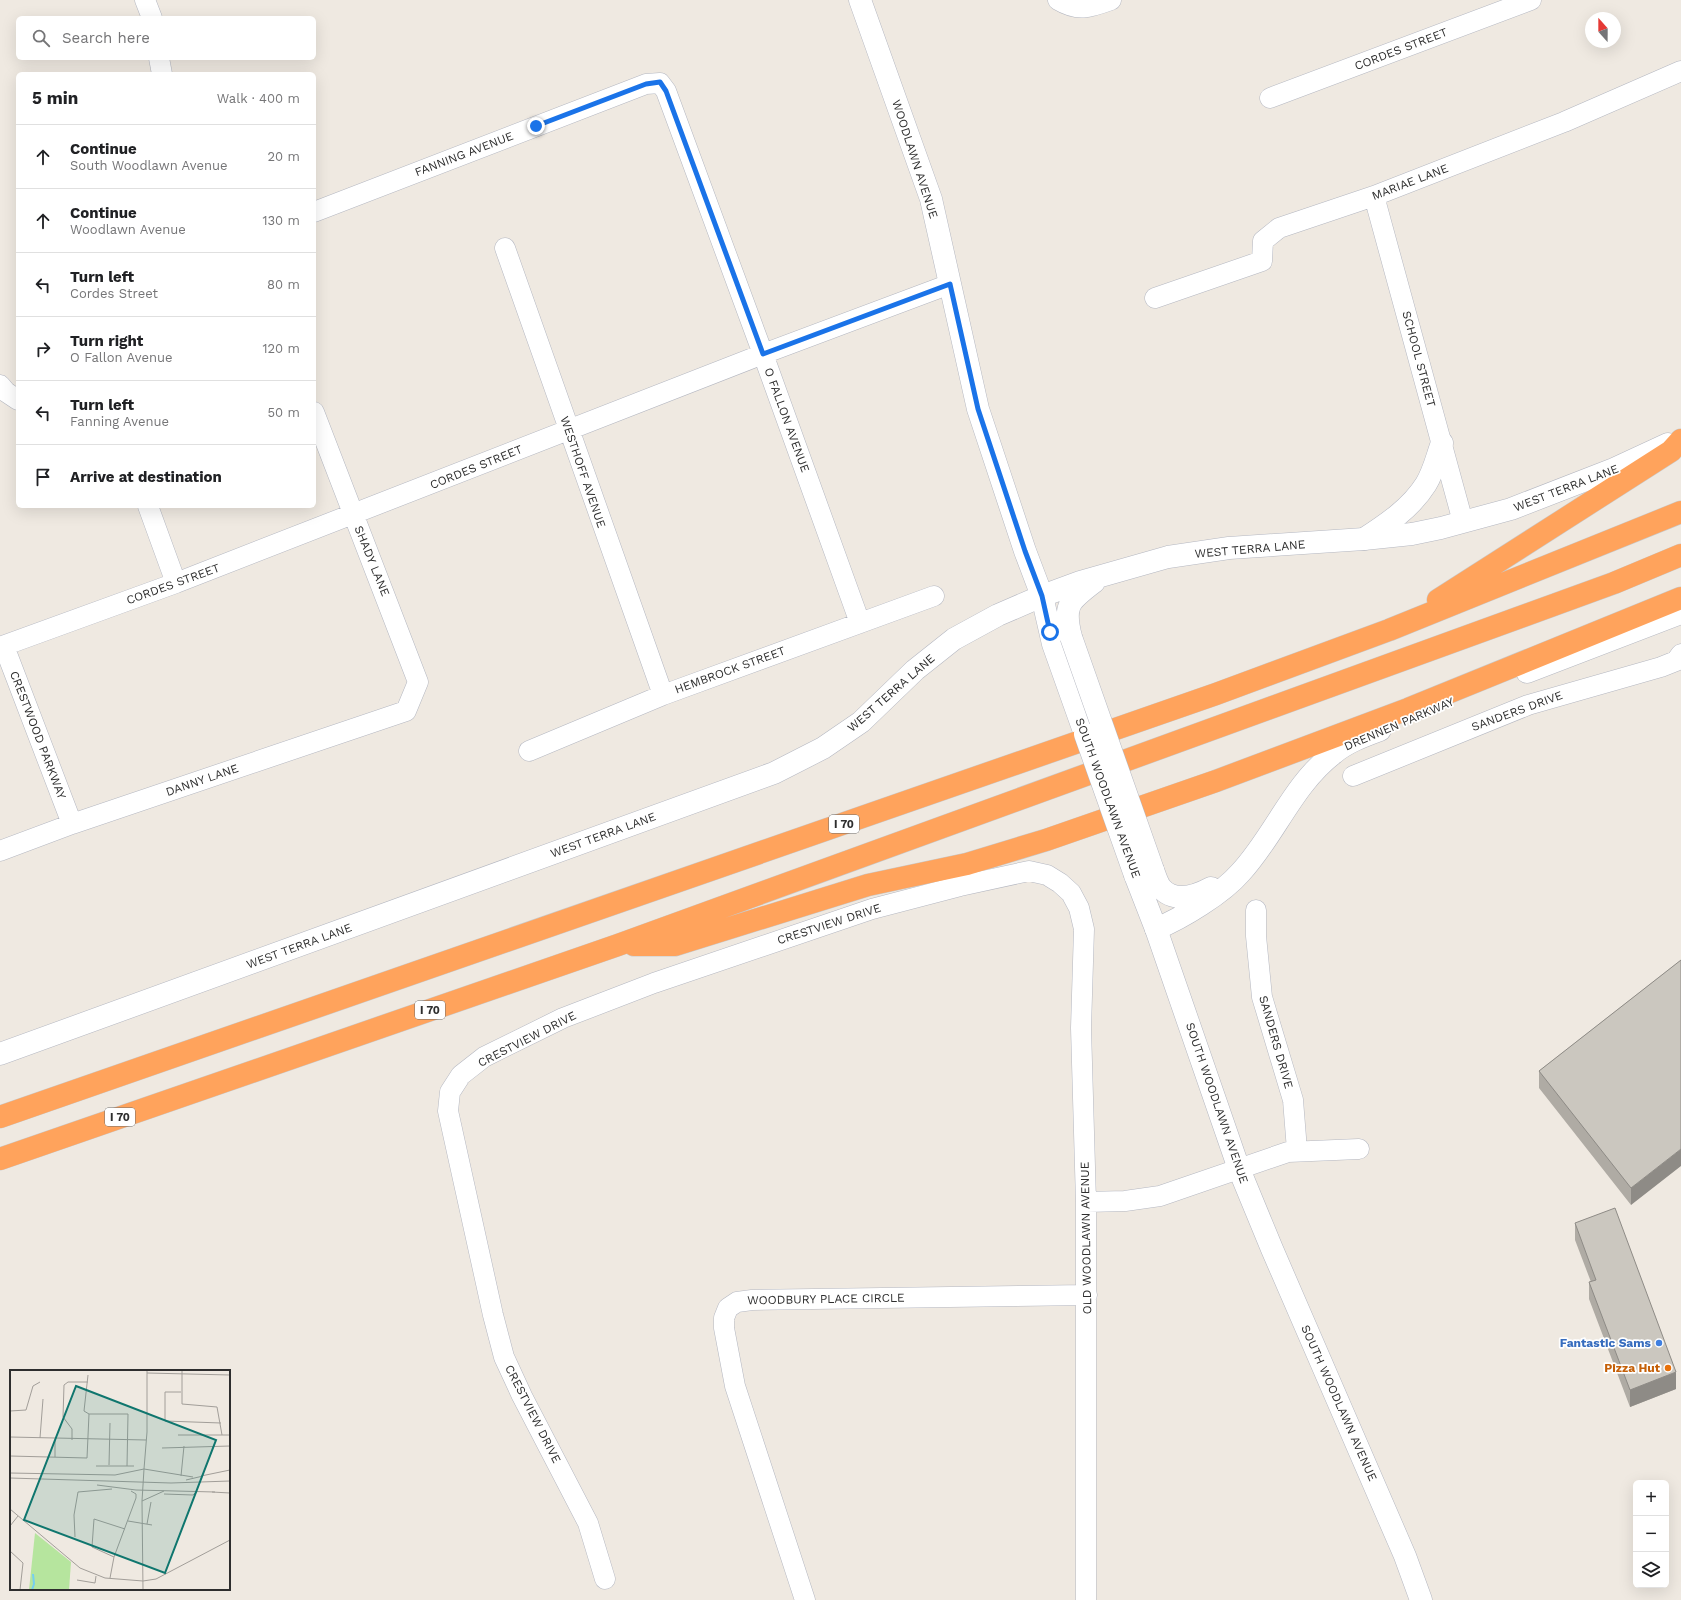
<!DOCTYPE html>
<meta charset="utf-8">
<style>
body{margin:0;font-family:"Work Sans",sans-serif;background:#f6f6f6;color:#202124}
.controls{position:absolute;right:12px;bottom:12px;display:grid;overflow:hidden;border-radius:6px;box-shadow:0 4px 16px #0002}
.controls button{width:36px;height:36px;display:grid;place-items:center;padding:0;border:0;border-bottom:1px solid #e0e0e0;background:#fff;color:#202124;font:20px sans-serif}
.compass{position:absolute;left:1585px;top:12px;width:36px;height:36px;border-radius:50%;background:#fff;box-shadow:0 4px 16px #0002;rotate:339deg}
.stop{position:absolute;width:12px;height:12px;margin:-9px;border:3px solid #1a73e8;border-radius:50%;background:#fff}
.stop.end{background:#1a73e8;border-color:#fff;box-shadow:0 1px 4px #0008}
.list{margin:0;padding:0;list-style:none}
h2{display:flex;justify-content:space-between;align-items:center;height:52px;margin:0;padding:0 16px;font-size:17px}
h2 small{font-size:13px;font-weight:400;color:#757577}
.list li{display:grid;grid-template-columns:26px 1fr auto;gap:12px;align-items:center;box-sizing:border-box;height:64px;padding:0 16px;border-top:1px solid #e0e0e0}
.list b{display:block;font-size:15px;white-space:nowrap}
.list p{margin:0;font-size:13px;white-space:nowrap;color:#757577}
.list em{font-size:13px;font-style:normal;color:#757577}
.icon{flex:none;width:22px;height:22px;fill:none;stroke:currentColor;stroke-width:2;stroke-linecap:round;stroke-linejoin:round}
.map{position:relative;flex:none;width:1681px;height:1600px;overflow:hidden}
.search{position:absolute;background:#fff;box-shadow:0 4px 16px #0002;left:16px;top:16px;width:300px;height:44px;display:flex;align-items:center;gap:10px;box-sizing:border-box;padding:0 14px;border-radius:6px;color:#757577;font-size:15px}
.panel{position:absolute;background:#fff;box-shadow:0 4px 16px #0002;left:16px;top:72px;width:300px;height:436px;border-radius:6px}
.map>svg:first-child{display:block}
</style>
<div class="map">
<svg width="1681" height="1600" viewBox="0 0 1681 1600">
<rect width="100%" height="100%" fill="#efe9e1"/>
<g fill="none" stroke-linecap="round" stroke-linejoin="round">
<defs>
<path id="minor" d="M145,0L152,18
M1058,0C1078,12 1089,8 1111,0
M159,58L162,74
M1270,98L1531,0
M1374,196L1463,522
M314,212L646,84L660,83L666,91L763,354L860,623
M505,248L663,695
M1155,298L1262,261L1263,241L1279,228L1374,196L1564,122L1681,71
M0,385L6,392L18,400
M148,506L176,583
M4,646L72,824
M0,647L176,583L763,354L950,284
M529,751L663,695L934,596
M1353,776L1528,705L1661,667L1676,661L1681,654
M0,851L72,824L406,711L418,682L314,412
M1256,910V936L1262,997L1293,1100L1297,1150
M1086,1202L1125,1201L1160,1196L1288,1152L1359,1149
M605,1579L588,1523L522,1396L504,1357L493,1315L448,1111L450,1092L461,1075L484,1057L563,1018L654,983L872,909L960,886L1029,871L1047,875L1060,883L1071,893L1079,908L1084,929L1081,1028L1086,1202V1600
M805,1600L735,1386L724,1328V1318L728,1308L737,1302L752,1300L1087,1295"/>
<path id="tertiary" d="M1364,539C1387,524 1411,508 1426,484C1434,471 1437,456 1442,443
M1156,929L1239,1169L1272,1249L1405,1556L1421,1600
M0,1054L774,773L823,748L861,722L915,670L954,639L998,615L1042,596L1025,551L978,409L931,199L860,0"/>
<path id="secondary" d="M1071,637C1063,605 1069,601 1094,582
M1527,672L1681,613
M1085,734L1053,644L1042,596L1080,582L1168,557L1229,548L1364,539L1412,534L1441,528L1511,509L1614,469L1668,444
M1153,870C1155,875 1157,883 1161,888C1174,903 1196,896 1211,888
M1135,875L1156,929C1182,918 1222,894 1241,872C1275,835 1293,784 1334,753C1347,742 1364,736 1380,730"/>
<path id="motorway" d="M1438,600L1671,451L1681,440
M634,945H675L868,885L967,864L1046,840L1216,781L1408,709L1681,598
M0,1117L1216,694L1389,630L1681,512
M0,1159L618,945L1614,583L1681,555"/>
</defs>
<use href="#minor" stroke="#b4b7c1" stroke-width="21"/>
<use href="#tertiary" stroke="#b4b7c1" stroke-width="23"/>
<use href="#secondary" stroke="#b4b7c1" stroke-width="23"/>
<use href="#motorway" stroke="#c9c9c9" stroke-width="23"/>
<use href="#minor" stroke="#fff" stroke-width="20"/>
<use href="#tertiary" stroke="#fff" stroke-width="22"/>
<use href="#secondary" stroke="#fff" stroke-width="22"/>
<use href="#motorway" stroke="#ffa35c" stroke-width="22"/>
<defs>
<path id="secondary-bridge" d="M1071,637L1153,870
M1085,734L1135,875"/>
</defs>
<use href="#secondary-bridge" stroke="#b4b7c1" stroke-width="23" stroke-linecap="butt"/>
<use href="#secondary-bridge" stroke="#fff" stroke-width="22"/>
</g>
<path fill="#afaba4" d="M1681,960L1631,1205L1539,1088V1071Z
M1575,1223L1676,1389L1630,1407L1589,1299V1282H1591L1575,1240Z"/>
<path fill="#8e8b86" d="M1681,1149V1166L1631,1205V1188Z
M1676,1372V1389L1630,1407V1390Z"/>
<path fill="#cbc7bf" stroke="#8e8b86" d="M1681,960V1149L1631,1188L1539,1071Z
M1615,1208L1676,1372L1630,1390L1589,1282L1596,1280L1575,1223Z"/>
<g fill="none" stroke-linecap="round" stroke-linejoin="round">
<path stroke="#1a73e8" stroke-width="5" d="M536,126L646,84L660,82L666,91L763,354L950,284L978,409L1025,551L1042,596L1050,632"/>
</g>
<circle fill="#3f7fe0" stroke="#fff" stroke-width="1.5" cx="1659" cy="1343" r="4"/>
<circle fill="#e8710a" stroke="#fff" stroke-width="1.5" cx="1668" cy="1368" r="4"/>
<g text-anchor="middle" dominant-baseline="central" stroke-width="3.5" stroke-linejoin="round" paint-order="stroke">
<g fill="#fff" stroke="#6d6d6d" stroke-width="1">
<rect x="829" y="815" width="30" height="18" rx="3"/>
<rect x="415" y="1001" width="30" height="18" rx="3"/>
<rect x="105" y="1108" width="30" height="18" rx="3"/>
</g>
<g font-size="11" font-weight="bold" fill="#2e2e2e">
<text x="844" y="824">I 70</text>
<text x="430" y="1010">I 70</text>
<text x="120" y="1117">I 70</text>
</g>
<g font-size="12" fill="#2e2e2e" stroke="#fff">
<text transform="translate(1401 49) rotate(-21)">CORDES STREET</text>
<text transform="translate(464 154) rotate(-21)">FANNING AVENUE</text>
<text transform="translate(915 159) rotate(72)">WOODLAWN AVENUE</text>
<text transform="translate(1410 182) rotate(-21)">MARIAE LANE</text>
<text transform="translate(1419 359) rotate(75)">SCHOOL STREET</text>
<text transform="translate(787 420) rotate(70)">O FALLON AVENUE</text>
<text transform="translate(476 467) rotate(-22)">CORDES STREET</text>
<text transform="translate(583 472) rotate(71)">WESTHOFF AVENUE</text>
<text transform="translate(1566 488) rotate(-21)">WEST TERRA LANE</text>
<text transform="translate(1250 549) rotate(-5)">WEST TERRA LANE</text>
<text transform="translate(372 561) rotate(68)">SHADY LANE</text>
<text transform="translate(173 584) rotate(-20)">CORDES STREET</text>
<text transform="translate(730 670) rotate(-20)">HEMBROCK STREET</text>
<text transform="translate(891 693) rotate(-41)">WEST TERRA LANE</text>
<text transform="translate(1517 711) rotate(-20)">SANDERS DRIVE</text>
<text transform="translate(1399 724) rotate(-23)">DRENNEN PARKWAY</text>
<text transform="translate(38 735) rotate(69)">CRESTWOOD PARKWAY</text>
<text transform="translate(202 780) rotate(-19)">DANNY LANE</text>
<text transform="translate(1108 798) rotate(70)">SOUTH WOODLAWN AVENUE</text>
<text transform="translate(603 835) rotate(-20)">WEST TERRA LANE</text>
<text transform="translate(829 924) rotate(-18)">CRESTVIEW DRIVE</text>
<text transform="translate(299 946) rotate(-20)">WEST TERRA LANE</text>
<text transform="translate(527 1039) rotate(-27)">CRESTVIEW DRIVE</text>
<text transform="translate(1276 1042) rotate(74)">SANDERS DRIVE</text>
<text transform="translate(1217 1103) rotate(71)">SOUTH WOODLAWN AVENUE</text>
<text transform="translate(1086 1238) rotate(-91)">OLD WOODLAWN AVENUE</text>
<text transform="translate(826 1299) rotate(-1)">WOODBURY PLACE CIRCLE</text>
<text transform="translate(1339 1403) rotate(66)">SOUTH WOODLAWN AVENUE</text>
<text transform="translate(533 1414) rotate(63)">CRESTVIEW DRIVE</text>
</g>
<g font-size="12" font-weight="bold" fill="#366cbe" stroke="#fff" text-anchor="end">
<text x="1651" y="1343">Fantastic Sams</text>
</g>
<g font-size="12" font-weight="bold" fill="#c56008" stroke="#fff" text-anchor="end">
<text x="1660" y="1368">Pizza Hut</text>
</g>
</g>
<g transform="translate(10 1370)">
<rect width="220" height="220" fill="#efe9e1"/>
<path d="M25,163L61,192L59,220H19Z" fill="#b6e59e"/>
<path fill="none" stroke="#75cff0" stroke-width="2" d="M22,220L24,214L23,204"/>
<path fill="none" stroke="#a29e99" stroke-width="1" d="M172,0V34L207,37L212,65M137,3L220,5M171,22H155V51L211,53M0,41L16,40L23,16L30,12M79,44H118L117,96M168,65H220M0,67L136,70M30,68L33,29M45,70V87M62,70V59L53,47L54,15L58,12H78M152,78L220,76M0,86L77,88L79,44L74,41L78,5M99,95L100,53M86,96H124M0,103L105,105L134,99L137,62V0M171,106L174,76M191,106L220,100M0,108L161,113L220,111M176,110L193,106M87,115L126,120L205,122M154,121L132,131L134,99L183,107M202,122L220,123M154,124L183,125L186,122M132,131L133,220M0,139L70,198L95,208L133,211L146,209L220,170M118,151L142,155M137,154L141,132M0,156L8,146M65,167L64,145L68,122L102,119M0,181L13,193L10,220M104,187L82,177L84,149L115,159M100,208L104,187L126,128V124L121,121M67,210L85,213L86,206"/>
<path fill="#0f766e" fill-opacity="0.15" stroke="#0f766e" stroke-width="2" d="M66,16L206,70L155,203L14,150Z"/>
<rect width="220" height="220" fill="none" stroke="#2e2e2e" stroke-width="2"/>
</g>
</svg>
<div class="controls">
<button>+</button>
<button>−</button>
<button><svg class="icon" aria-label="layers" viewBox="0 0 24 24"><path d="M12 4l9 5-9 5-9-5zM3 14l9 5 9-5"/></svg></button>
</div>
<svg class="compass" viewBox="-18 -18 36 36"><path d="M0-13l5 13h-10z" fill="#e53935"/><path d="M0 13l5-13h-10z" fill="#757577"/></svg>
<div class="stop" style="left:1050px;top:632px"></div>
<div class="stop end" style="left:536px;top:126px"></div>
<div class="search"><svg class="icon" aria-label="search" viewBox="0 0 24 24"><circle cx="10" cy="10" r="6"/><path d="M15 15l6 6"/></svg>Search here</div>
<section class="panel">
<h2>5 min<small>Walk · 400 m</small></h2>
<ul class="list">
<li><svg class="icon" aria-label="ahead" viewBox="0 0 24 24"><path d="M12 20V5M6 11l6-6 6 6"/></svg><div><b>Continue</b><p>South Woodlawn Avenue</p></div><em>20 m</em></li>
<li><svg class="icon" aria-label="ahead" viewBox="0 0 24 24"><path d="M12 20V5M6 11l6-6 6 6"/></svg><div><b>Continue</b><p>Woodlawn Avenue</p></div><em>130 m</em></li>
<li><svg class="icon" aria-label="left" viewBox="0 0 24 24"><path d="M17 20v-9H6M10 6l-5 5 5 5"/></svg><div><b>Turn left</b><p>Cordes Street</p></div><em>80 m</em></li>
<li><svg class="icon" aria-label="right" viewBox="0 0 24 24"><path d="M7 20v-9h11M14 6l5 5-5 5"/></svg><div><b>Turn right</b><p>O Fallon Avenue</p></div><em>120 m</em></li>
<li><svg class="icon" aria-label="left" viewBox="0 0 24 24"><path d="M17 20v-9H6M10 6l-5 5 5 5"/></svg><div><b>Turn left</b><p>Fanning Avenue</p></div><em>50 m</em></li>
<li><svg class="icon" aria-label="arrive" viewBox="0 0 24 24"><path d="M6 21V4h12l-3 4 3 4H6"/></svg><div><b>Arrive at destination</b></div></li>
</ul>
</section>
</div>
